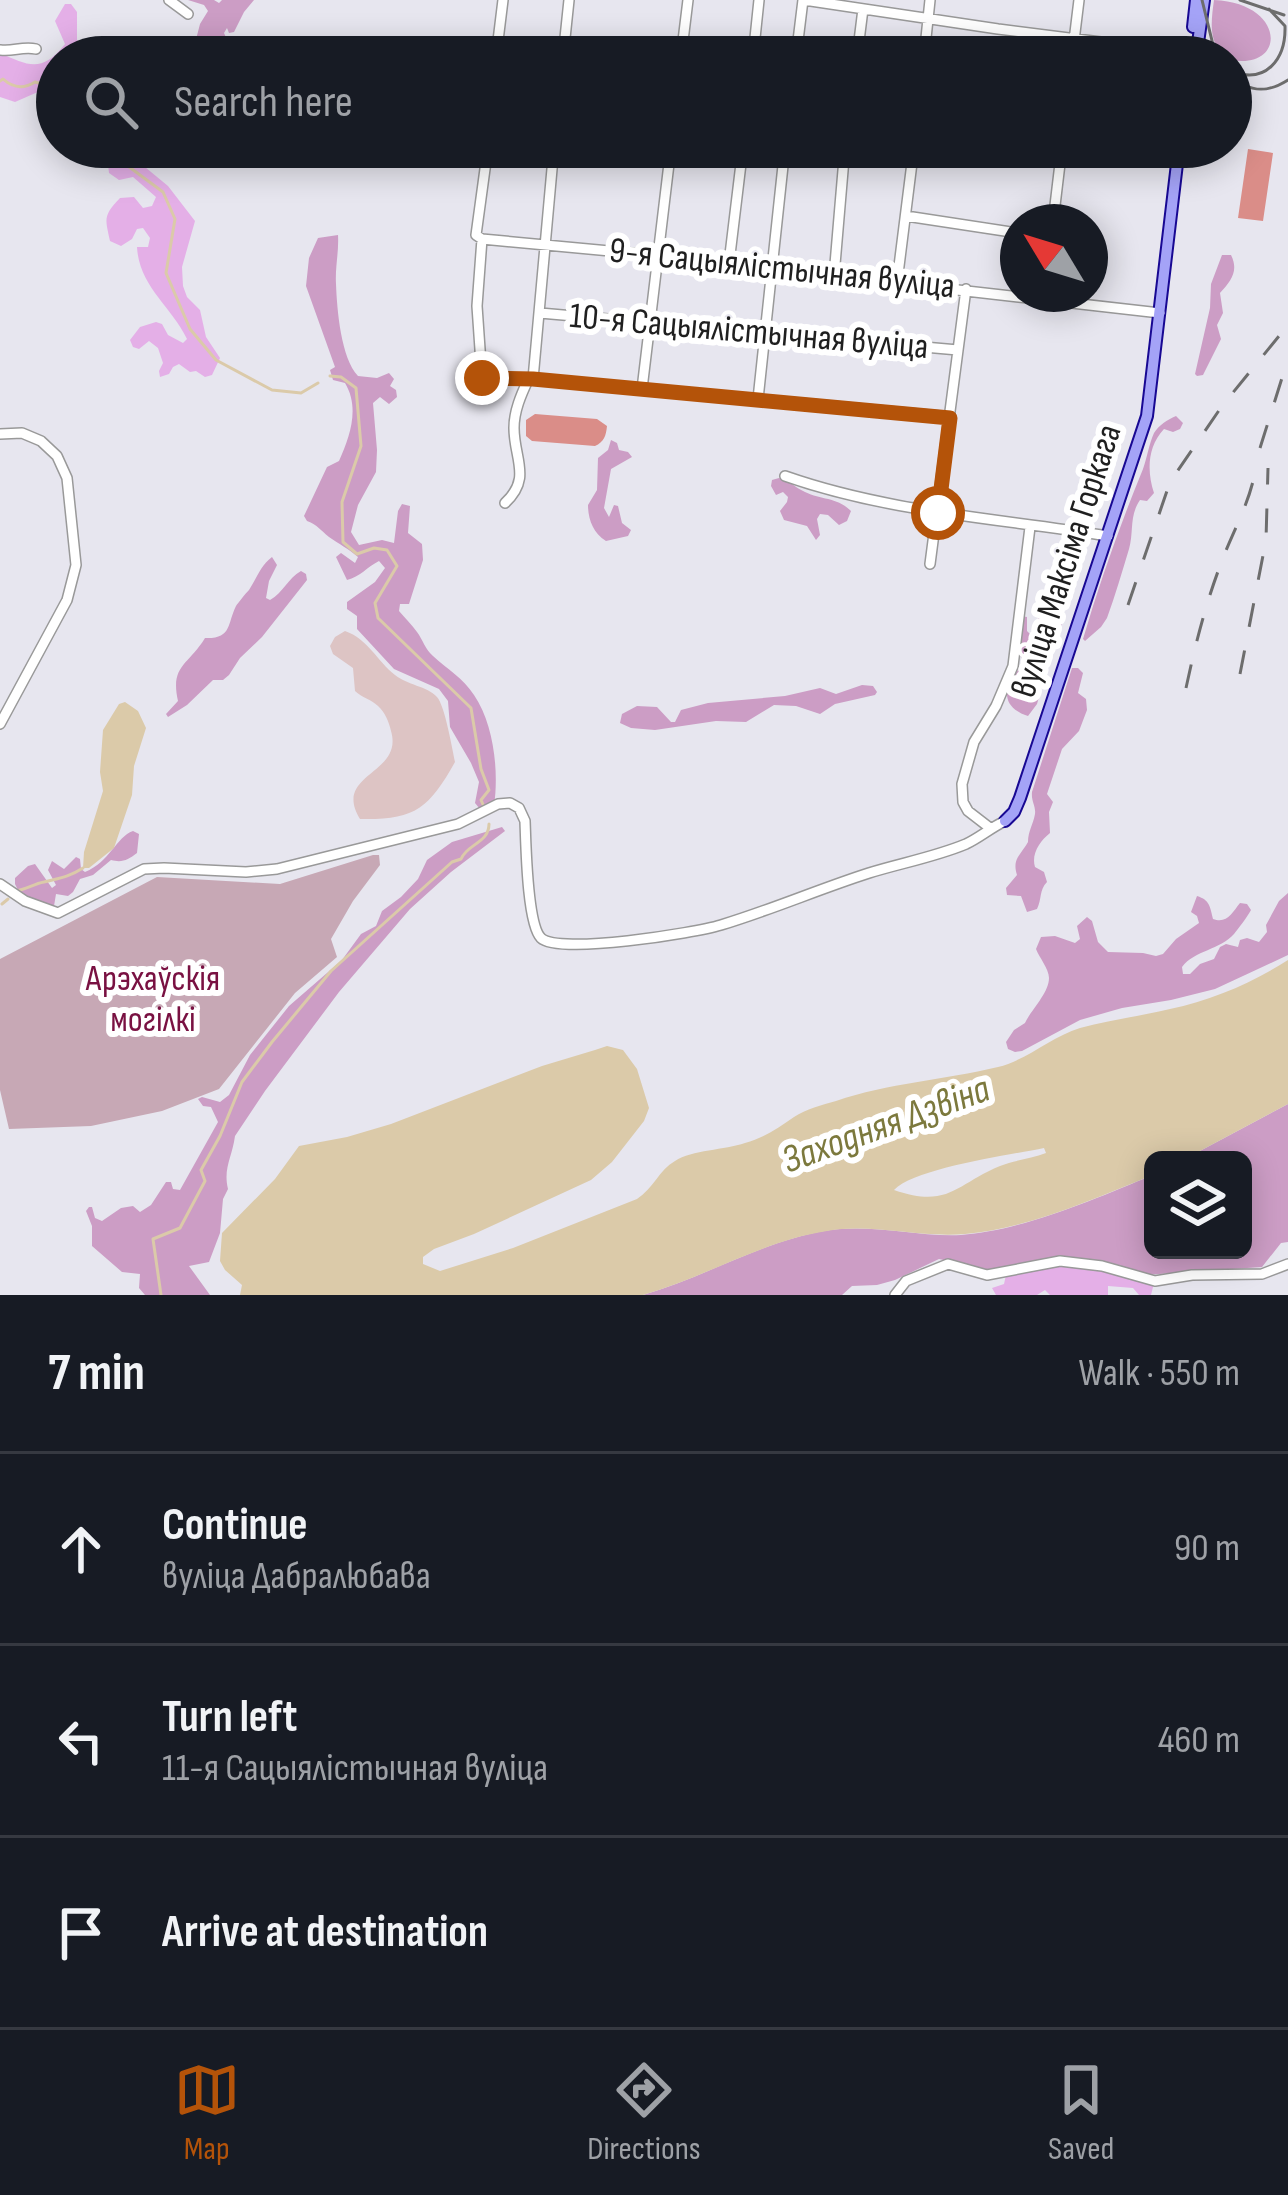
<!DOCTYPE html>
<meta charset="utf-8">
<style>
body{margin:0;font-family:"Sofia Sans Condensed",sans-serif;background:#20242c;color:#f1f3f6}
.controls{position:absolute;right:36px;bottom:36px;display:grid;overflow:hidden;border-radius:18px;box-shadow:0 6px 30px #0003}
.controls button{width:108px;height:108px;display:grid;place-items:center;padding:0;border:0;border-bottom:3px solid #363941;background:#171b24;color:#f1f3f6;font:60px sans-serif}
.compass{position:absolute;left:1000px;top:204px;width:108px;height:108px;border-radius:50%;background:#171b24;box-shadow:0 6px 30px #0003;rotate:308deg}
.stop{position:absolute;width:36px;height:36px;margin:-27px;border:9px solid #b45309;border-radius:50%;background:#fff}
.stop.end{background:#b45309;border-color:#fff;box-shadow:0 3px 12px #0008}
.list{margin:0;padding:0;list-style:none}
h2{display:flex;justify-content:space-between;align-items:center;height:156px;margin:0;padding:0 48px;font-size:51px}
h2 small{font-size:39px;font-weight:400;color:#9ea1a6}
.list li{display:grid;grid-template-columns:78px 1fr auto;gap:36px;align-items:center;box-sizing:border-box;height:192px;padding:0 48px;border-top:3px solid #363941}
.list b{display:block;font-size:45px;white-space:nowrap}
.list p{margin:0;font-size:39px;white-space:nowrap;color:#9ea1a6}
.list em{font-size:39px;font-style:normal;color:#9ea1a6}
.icon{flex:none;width:66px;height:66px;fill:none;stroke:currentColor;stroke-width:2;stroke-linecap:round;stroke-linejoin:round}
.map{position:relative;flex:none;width:1288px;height:1295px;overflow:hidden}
.search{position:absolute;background:#171b24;box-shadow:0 6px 30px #0003;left:36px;right:36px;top:36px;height:132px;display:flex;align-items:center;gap:30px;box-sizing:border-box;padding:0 42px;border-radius:66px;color:#9ea1a6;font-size:45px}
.sheet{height:732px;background:#171b24}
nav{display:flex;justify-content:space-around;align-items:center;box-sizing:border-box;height:168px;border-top:3px solid #363941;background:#171b24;font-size:33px;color:#9ea1a6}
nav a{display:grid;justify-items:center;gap:6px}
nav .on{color:#b45309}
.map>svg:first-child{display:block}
</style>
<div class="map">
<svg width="1288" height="1295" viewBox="0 0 1288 1295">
<rect width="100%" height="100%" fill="#e7e6ef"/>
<path fill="#e4afe7" d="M65,4H71L77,12V40L100,57H57V80L47,88L15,102L0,97V53C29,66 42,73 65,44L55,21Z
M106,147H126L128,153L168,186L195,221L182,267L183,286L187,297L200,310L206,337L220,358L212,375L205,377L196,371L190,372L179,364L173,367L169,374L160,377L159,371L163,363L158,348L149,341L139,349L133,347L130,340L140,327L156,322L162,324L168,335L183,343L187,339C171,306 139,286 137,247H148L150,238L143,228L137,229L132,239L121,246L110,241C105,218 103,216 120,198L134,197L143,208L152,206L156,197L133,177L119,180L109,173Z
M1060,1264L1101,1269L1154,1283L1151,1295H1139L1133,1288L1108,1286V1295H1050L1045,1290L1037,1295H996L992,1288L1004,1284L1006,1275Z"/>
<path fill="#cc9dc5" d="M188,0H214L219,3L222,0H254L244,12L234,32L229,33L227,28L224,33L235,57H182L193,51L200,24L208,11L204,5Z
M1214,0C1286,3 1287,70 1231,60V57C1207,48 1211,22 1214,0Z
M338,235C339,252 335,267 336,284C337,310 341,358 358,376L377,378L389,373L394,379L390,386L396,390L397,397L389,404L380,397L373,403L377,450L376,472L358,505L351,532L359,545L382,540L394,543L398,511L402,504L410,506L408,533L422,544L423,560L409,604H400L399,611C405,618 412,625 417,632C423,640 425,649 433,656C447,669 463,678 474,695C494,724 499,772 494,806L480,809L475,803L479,782L471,763L450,727L448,701L439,689L394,669L357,629V616L347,609V602L375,582L385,568L379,561C367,567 360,577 347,580L336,557L341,553L355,563L358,557C349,549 339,544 329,537C320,530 318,525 307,521L304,516L327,467L339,461C350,436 360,408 345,383L333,380L330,370L335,367L306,286L309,258L318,238Z
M1222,255H1231C1239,271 1231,281 1220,293L1223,313L1217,325L1221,339L1203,375L1197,376L1195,374L1210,308L1211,284Z
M1176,416L1183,423L1180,429L1173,432L1164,429C1147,447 1147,472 1154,493L1147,501L1140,500C1129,516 1134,532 1129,549C1122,572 1115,596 1107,618L1101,627L1085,641L1083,639C1100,581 1120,525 1143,469C1147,458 1149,444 1154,433C1159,425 1167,420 1176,416Z
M611,440L617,443L619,450L628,452L632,457L611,469L604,508L609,517L614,505L618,506L622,523L631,530L628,536L606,541C593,533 588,519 588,505L597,490L598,458L608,450Z
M779,478C791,481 794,487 805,492C821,500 837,497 851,511L847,521L839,525L828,515L820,514L817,519L820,535L816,540L807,526L784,520L780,511L787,502L788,497L783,492L776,495L771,486L772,480Z
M272,557L277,565L269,581L266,598L270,600C283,593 288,578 301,571L306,574L307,580L262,637L240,658L229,675L223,680H213L187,705L168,717L166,714L178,701C170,665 188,666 205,638C232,639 227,624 236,606C238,603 246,593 249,590C257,578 260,566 272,557Z
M1058,597L1063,602L1062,624L1048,645L1047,659L1041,672L1042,687L1037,704L1028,716C998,706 1004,684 1022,666L1021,616L1027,617V631L1031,635L1037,626L1039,613H1048L1052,600Z
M1072,668H1078L1083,673L1078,693L1086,699L1087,710L1079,731L1062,749L1047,794L1053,802L1049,812L1050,833C1040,841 1031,854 1035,867L1044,872L1047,882C1039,890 1042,899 1037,909L1027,912L1021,896L1007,895L1006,888L1017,875C1012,859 1020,856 1028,842C1028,831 1033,825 1035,814C1036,806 1031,801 1032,792Z
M862,685L873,686L877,692L875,695L835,704L820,714L796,706L774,705L746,722L716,721L655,730L631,728L620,723L622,714L637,706L657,707L671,722H675L681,710L708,703L785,696L820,688L836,694Z
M502,827L505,831L451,872L410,909L339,992L265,1091L235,1136C232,1158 223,1168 228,1189L223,1199L220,1233L209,1262L189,1266L210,1295H145L139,1288L140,1274L122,1272L92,1246V1226L86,1211L89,1207H92L95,1218L102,1221L121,1208L133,1206L140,1212L151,1205L166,1182H171L173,1189L180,1190L218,1122L211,1107L203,1106L198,1099L202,1097L220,1102L229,1095L250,1055L289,1006L342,960L361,934L376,926L382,911L401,897L418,879L427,860L452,842Z
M133,831L139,834L137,853C128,860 122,863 111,860L93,875L80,879L73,892L68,896L56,894L54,906L21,896L15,884V878L28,866L35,864L52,888L56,885L48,870L52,861L64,869L76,857L80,859L81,869L85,872C110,862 116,837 133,831Z
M1288,893V955L1215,989L1171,1000L1122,1008L1080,1020L1022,1051L1015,1052L1008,1049L1006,1042L1014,1030L1025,1023C1031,1010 1049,993 1049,978C1049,969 1039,957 1036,949L1041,937L1055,936L1075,943L1080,939L1077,926L1087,917L1092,921L1098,942L1108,952L1143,953L1156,956L1163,954L1176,939L1199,923L1197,916L1191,912L1197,896C1210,900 1210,907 1213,919C1227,924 1232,913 1240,903L1247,904L1251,910C1248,916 1238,929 1234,934C1220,950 1195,950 1182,967L1183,974H1190L1200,964L1214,959L1220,947L1226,944L1238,947L1240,940L1247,938L1259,942L1267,932L1266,925L1279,901Z
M1288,1104V1242L1281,1243L1262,1267L1144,1275L1103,1261L1061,1257L993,1271L939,1259L895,1280L877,1285L852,1286L842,1295H643C705,1277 761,1242 824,1231C871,1223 915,1237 961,1235C1022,1231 1097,1198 1153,1175V1250H1243V1160H1183Z"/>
<path fill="#ddc4c4" d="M345,631C368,639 377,661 395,675C407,685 427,686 437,697C445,706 452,748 455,762C428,810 414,820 360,819C332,773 404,775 391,731C389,722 385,712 378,706C371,699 362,698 355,691L353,668L333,654L330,646L335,637Z"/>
<path fill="#c7a8b5" d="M373,855H379L380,865L353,901L331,939L337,957L295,993L219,1089L162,1111L91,1126L9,1129L0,1090V959L157,877L280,884Z"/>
<path fill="#da8d88" d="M1248,149L1273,153L1263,221L1238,218Z
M535,414L597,419L607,426C606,436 604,442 595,446L532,441L526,436V420Z"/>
<path fill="#dbcaa9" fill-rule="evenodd" d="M125,702L138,711L146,728L134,766L132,795L114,848L89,868H83L84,852L103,791L100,772L103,730L119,704Z
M1288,960V1104L1183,1160H1153V1175L1150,1176C1094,1199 1026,1229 965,1234C918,1238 873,1223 827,1231C762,1241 706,1277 643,1295H240L242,1285L225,1270L220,1261L222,1233L275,1179L299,1146L347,1137L391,1124L542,1066L595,1050L607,1046L623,1050L637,1069L649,1108L644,1121L612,1162L591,1180L474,1234L434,1249L423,1257V1264L440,1271L513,1248L637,1199C653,1189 659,1170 675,1161C692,1150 725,1150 745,1143C764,1138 778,1128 794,1117C806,1109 822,1105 836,1101C888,1083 944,1080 998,1067C1027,1060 1051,1037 1080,1028C1110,1020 1140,1016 1170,1009C1212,1000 1252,983 1288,960ZM1044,1148L1046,1153C1031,1159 1015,1160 1000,1166C956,1184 949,1209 894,1190C915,1168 1010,1155 1044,1148Z"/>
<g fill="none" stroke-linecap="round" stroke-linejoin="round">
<path stroke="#dbcaa9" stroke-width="3" d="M0,81L3,79C13,88 24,89 35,82L46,85L54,81L57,70
M119,147L117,158L163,192L175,219L166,273L190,329L216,360L272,390L301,393L318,383
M330,376L341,377L356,388L361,446L342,502L343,542L357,554L374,548L387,550L397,566L375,603L378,618L471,708L481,769L489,790L481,800L485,809
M15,891C26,890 33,884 44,882C60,878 69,877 83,868
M2,904L8,899
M161,1295L153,1239L180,1228L205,1181L201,1170L220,1136L242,1082L272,1042L331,971L452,862L461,859C467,844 489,843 489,824"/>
<defs>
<path id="minor" d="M169,0L188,14
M804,0L998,29L1196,54
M0,50C13,52 22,46 36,49
M496,57L503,0
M563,57L569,0
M681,57L688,0
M753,57L759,0
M796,57L803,0
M857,57L863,9
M924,57L930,0
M1072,57L1079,0
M488,147L476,235L482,239L770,266L834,276L1160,313
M906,216L1018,233
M1053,222L1062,147
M482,239L477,306L482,378L533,379L950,417
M729,263L743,147
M834,276L845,147
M897,282L914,147
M540,313L958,350
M533,379L554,147
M642,389L671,147
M758,399L785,147
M0,434L22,433L41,441L57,456L67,478L76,565L67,600L0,724
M785,476C891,513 998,518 1108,536
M505,503C532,478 514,459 514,428C514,411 521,395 528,380
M930,564L966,289
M990,828L968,811L963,802L962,784L974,742L996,706L1013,666L1030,527
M0,884L25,901L58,913L144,869L164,868L246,872L277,869L458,824L498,804L510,803L519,808L525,821C526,845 527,924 541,938C558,955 695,933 721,925C771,910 819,889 869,873C901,863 935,857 966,844C979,838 992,827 1005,821
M895,1295L906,1281L948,1264L987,1275L1060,1261L1102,1266L1155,1281L1192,1275L1262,1274L1288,1264"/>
<path id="major" d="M1193,27L1196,0
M1196,57L1204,0
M1005,821L1014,812L1020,798L1147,416L1179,147"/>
</defs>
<use href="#minor" stroke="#999" stroke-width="12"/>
<use href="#major" stroke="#180893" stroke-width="14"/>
<use href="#minor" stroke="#fff" stroke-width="9"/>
<use href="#major" stroke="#a4a3f7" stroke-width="10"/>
<path stroke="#6d6d6d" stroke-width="3" d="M1202,0L1216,57
M1240,0L1284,15
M1231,71C1266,85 1286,59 1285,26L1269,9
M1244,85C1260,93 1274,89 1288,80"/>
<path stroke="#6d6d6d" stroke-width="3" stroke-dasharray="24 24" stroke-linecap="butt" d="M1260,448L1288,359
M1128,605L1170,482L1222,406L1288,325
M1240,674L1266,540L1268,468
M1186,688C1195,646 1205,606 1220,566C1232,532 1251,502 1256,466"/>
</g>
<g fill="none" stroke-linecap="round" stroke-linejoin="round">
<path stroke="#b45309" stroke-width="15" d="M482,378L533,379L950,418L938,513"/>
</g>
<g text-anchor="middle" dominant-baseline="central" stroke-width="12" stroke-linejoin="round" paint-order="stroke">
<g font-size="36" fill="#1f1f1f" stroke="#fff">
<text transform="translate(782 269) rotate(6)">9-я Сацыялістычная вуліца</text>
<text transform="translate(749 332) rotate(5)">10-я Сацыялістычная вуліца</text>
<text transform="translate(1067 561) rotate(-72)">вуліца Максіма Горкага</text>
</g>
<g font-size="36" fill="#791142" stroke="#fff">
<text x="153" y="979">Арэхаўскія<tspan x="153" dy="41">могілкі</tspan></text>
</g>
<g font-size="39" font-style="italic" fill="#7c793d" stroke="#fff">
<text transform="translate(886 1125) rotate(-20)">Заходняя Дзвіна</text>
</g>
</g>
</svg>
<div class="controls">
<button><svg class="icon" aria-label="layers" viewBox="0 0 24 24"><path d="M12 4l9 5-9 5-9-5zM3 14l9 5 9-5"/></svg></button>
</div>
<svg class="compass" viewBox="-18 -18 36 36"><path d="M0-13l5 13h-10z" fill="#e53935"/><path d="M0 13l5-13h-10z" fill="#9ea1a6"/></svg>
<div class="stop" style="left:938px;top:513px"></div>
<div class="stop end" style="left:482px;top:378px"></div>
<div class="search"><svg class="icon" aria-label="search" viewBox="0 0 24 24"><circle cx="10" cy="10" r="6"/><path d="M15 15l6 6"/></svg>Search here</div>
</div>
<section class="sheet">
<h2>7 min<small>Walk · 550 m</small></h2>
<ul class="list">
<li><svg class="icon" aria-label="ahead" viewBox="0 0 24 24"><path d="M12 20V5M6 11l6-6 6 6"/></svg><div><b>Continue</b><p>вуліца Дабралюбава</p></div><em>90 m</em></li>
<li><svg class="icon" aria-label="left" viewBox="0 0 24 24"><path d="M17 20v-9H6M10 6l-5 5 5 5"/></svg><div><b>Turn left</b><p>11-я Сацыялістычная вуліца</p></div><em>460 m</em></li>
<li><svg class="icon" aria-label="arrive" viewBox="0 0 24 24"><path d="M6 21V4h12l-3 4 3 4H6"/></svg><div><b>Arrive at destination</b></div></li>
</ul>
</section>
<nav>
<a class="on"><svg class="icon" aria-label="map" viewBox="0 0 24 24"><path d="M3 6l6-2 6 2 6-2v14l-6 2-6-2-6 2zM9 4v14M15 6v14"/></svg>Map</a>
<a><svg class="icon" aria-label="directions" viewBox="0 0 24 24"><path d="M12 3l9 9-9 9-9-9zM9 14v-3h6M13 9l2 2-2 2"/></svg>Directions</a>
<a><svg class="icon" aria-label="saved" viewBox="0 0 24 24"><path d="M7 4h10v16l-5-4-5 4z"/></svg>Saved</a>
</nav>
